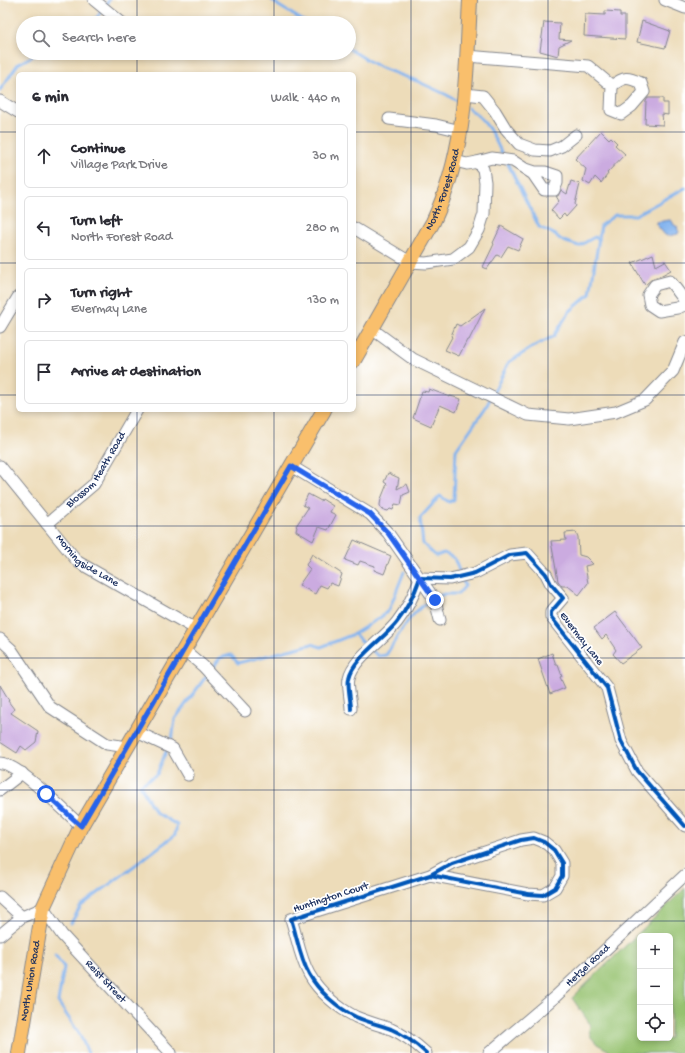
<!DOCTYPE html>
<meta charset="utf-8">
<style>
body{margin:0;font-family:"Gochi Hand",sans-serif;background:#f2f2f3;color:#2b2b33}
.controls{position:absolute;right:12px;bottom:12px;display:grid;overflow:hidden;border-radius:6px;box-shadow:0 2px 6px #0003}
.controls button{width:36px;height:36px;display:grid;place-items:center;padding:0;border:0;border-bottom:1px solid #e1e1e2;background:#fff;color:#2b2b33;font:20px sans-serif}
.stop{position:absolute;width:12px;height:12px;margin:-9px;border:3px solid #2563eb;border-radius:50%;background:#fff}
.stop.end{background:#2563eb;border-color:#fff;box-shadow:0 1px 4px #0008}
.list{margin:0;padding:0;list-style:none}
h2{display:flex;justify-content:space-between;align-items:center;height:52px;margin:0;padding:0 16px;font-size:17px}
h2 small{font-size:13px;font-weight:400;color:#7c7c81}
.list li{display:grid;grid-template-columns:26px 1fr auto;gap:12px;align-items:center;box-sizing:border-box;height:64px;margin:0 8px 8px;padding:0 8px;border:1px solid #e1e1e2;border-radius:6px}
.list b{display:block;font-size:15px;white-space:nowrap}
.list p{margin:0;font-size:13px;white-space:nowrap;color:#7c7c81}
.list em{font-size:13px;font-style:normal;color:#7c7c81}
.icon{flex:none;width:22px;height:22px;fill:none;stroke:currentColor;stroke-width:2;stroke-linecap:round;stroke-linejoin:round}
.map{position:relative;flex:none;width:685px;height:1053px;overflow:hidden}
.search{position:absolute;background:#fff;box-shadow:0 2px 6px #0003;left:16px;top:16px;width:340px;height:44px;display:flex;align-items:center;gap:10px;box-sizing:border-box;padding:0 14px;border-radius:22px;color:#7c7c81;font-size:15px}
.panel{position:absolute;background:#fff;box-shadow:0 2px 6px #0003;left:16px;top:72px;width:340px;height:340px;border-radius:6px}
.map>svg:first-child{display:block}
</style>
<div class="map">
<svg width="685" height="1053" viewBox="0 0 685 1053">
<rect width="100%" height="100%" fill="#fff"/>
<filter id="ink" filterUnits="userSpaceOnUse"><feTurbulence type="fractalNoise" baseFrequency=".025" numOctaves="2"/><feDisplacementMap in="SourceGraphic" scale="8" xChannelSelector="R" yChannelSelector="G"/><feConvolveMatrix kernelMatrix="1 2 1 2 8 2 1 2 1" color-interpolation-filters="sRGB"/></filter>
<filter id="wash" filterUnits="userSpaceOnUse"><feTurbulence type="fractalNoise" baseFrequency=".012" numOctaves="4" result="noise"/><feDisplacementMap in="SourceGraphic" scale="16" xChannelSelector="R" yChannelSelector="G"/><feGaussianBlur stdDeviation="0.9" result="paint"/><feColorMatrix in="noise" values="0 0 0 0 0 0 0 0 0 0 0 0 0 0 0 0 0 1.4 0 .05"/><feComposite in="paint" operator="in"/></filter>
<g filter="url(#wash)">
<rect width="100%" height="100%" fill="#eddcb9"/>
<path fill="#96c270" stroke="#587867" fill-rule="evenodd" d="M685,888V1053H607L609,1051L608,1050L597,1044L591,1037L589,1031L590,1024L572,998ZM640,936H670V1038H640Z"/>
<path fill="#82b3ee" stroke="#4e71a6" d="M670,220L672,221L674,225L678,227L677,229L679,231L678,234L668,236L665,235L656,224V222Z"/>
<g fill="none" stroke-linecap="round" stroke-linejoin="round">
<path stroke="#82b3ee" stroke-width="3" d="M272,0L279,6L307,23
M91,23L98,16L109,0
M349,49L379,67L417,81L447,95L460,103
M0,90L18,64L38,53
M468,108C488,121 494,137 504,158
M507,162L539,227L552,233L563,241L579,246L591,239L595,237L599,240
M437,597L444,594H458L465,586L454,558L444,553L436,556L423,544L420,518L440,496L449,502L454,500L456,450L486,407L509,362L533,347L554,336L569,312L590,294L601,225L615,215H636L685,188
M354,634L381,617L389,610L404,572
M211,670L220,658L231,655L238,663L312,644L321,647L354,634L378,656L386,655C399,635 411,610 432,600
M71,923L81,906L175,835L177,825L155,812L140,785L157,774L173,734L175,719L207,675
M55,955L64,967L58,1002L80,1035L88,1053"/>
</g>
<g id="blocks">
<path fill="#cbabe0" d="M605,11L620,12V16H625V39L584,36L585,14L605,15Z
M642,21L670,31L665,48L637,42Z
M544,22L560,23L559,39L571,40L559,46L558,56L540,51Z
M648,98H663V103H668V115L662,114L663,125L645,124L646,101Z
M601,131L609,139L611,137L617,143L615,145L625,154L607,173L608,174L601,183L595,177L590,185L583,181L586,169L575,159Z
M571,181L580,184L575,204L576,206L566,217L564,214L559,219L551,210L559,201L556,196H558L561,190L567,194Z
M501,226L523,239L518,250L508,246L501,257L497,255L487,269L483,267L494,244L493,243Z
M653,254L656,266L665,261L671,270L660,276L653,278L645,285L632,263Z
M485,308L469,340H467L459,356L445,350L452,337L451,336L456,324L460,326Z
M429,389L450,397V396L461,399L456,412L440,405L431,426L413,418L422,391L428,392Z
M388,473L399,478L397,489L407,484L410,492L403,495L401,505L395,504L393,510L390,509L388,511L381,509L380,505L381,499L387,484L384,482Z
M308,494L321,501L322,499L333,506L330,512L336,515L328,530L319,527L313,541L296,531L297,527L296,526L308,508L303,505Z
M576,532L578,537L579,555L586,557L593,564L585,566L588,583L579,595L568,586H562L558,581L551,541L566,540L565,533Z
M354,540L391,556L384,574L374,570L375,566L360,561L358,565L345,560Z
M312,554L342,574L338,586L330,583L327,588L320,585L315,594L299,585L310,569L306,565Z
M615,612L642,648L621,663L613,654L616,650L606,635L602,639L594,628Z
M552,653L556,665H558L562,676L560,677L565,688L550,694L538,659Z
M0,685L9,700L8,701L14,709L11,713L38,731L36,742L26,750L21,746L17,753L0,742Z"/>
</g>
</g>
<g filter="url(#ink)">
<use href="#blocks" fill-opacity="0" stroke="#84868c" stroke-width="1"/>
<g fill="none" stroke-linecap="round" stroke-linejoin="round">
<defs>
<g id="minor">
<path d="M94,0L122,23"/>
<path d="M665,0L685,8"/>
<path d="M467,56L588,66L612,86L611,110L621,114L632,106L644,92L641,83C628,77 624,76 612,86"/>
<path d="M465,94L483,96L495,111L506,129L519,144L535,150L550,151L562,146L576,135"/>
<path d="M0,101L18,112"/>
<path d="M389,119L436,125L461,131"/>
<path d="M477,162L492,158L513,161L533,174L544,190H554L557,183V176L545,172H535L526,169"/>
<path d="M354,228L410,262L426,263L453,259L469,247L479,230L484,214L485,182L483,169L477,162L467,164L455,161"/>
<path d="M685,301L670,281L655,285L648,295L650,305L659,311L677,308L685,305"/>
<path d="M0,327L18,297"/>
<path d="M372,329L413,359L528,415L569,419L616,412L645,400L673,371L685,342"/>
<path id="s1" d="M0,466L78,562L196,629"/>
<path d="M291,466L370,514L388,533L435,600L440,620"/>
<path id="s2" d="M47,524L94,484L137,410"/>
<path d="M0,639L11,649L50,707L107,744L128,747"/>
<path d="M184,650L203,666L245,711"/>
<path d="M351,709C351,701 347,685 349,678C353,658 384,639 397,622C408,608 414,595 420,578L450,579L475,573L510,555L527,553L546,574L551,584L563,598L551,612V617L607,688L621,741L637,771L685,826"/>
<path d="M137,732L173,749L188,775"/>
<path d="M0,763C16,762 67,813 81,826"/>
<path d="M0,790L22,773"/>
<path d="M0,897L22,917"/>
<path id="s3" d="M0,935L22,917L43,908L62,935L171,1053"/>
<path d="M426,1053C415,1043 405,1035 391,1029C380,1025 367,1022 356,1017C338,1008 319,992 309,974C300,958 297,937 291,919L430,875L452,863L521,840L534,838L544,842L554,850L562,863V876L555,888L543,895L528,894L430,875"/>
<path id="s4" d="M489,1053L556,996L685,875"/>
</g>
<g id="major">
<path id="s5" d="M354,360L433,222C467,150 466,77 470,0"/>
<path id="s6" d="M19,1053L43,908L81,826L324,410"/>
</g>
</defs>
<use href="#minor" stroke="#84868c" stroke-width="13"/>
<use href="#major" stroke="#84868c" stroke-width="16"/>
<use href="#minor" stroke="#fff" stroke-width="11"/>
<use href="#major" stroke="#f9bf6c" stroke-width="14"/>
<defs>
<path id="cycleway" d="M351,709C351,701 347,685 349,678C353,658 384,639 397,622C408,608 414,595 420,578L450,579L475,573L510,555L527,553L546,574L551,584L563,598L551,612V617L607,688L621,741L637,771L685,826
M426,1053C415,1043 405,1035 391,1029C380,1025 367,1022 356,1017C338,1008 319,992 309,974C300,958 297,937 291,919L430,875L452,863L521,840L534,838L544,842L554,850L562,863V876L555,888L543,895L528,894L430,875"/>
</defs>
<use href="#cycleway" stroke="#fff" stroke-width="6"/>
<use href="#cycleway" stroke="#0057b8" stroke-width="4"/>
</g>
</g>
<g fill="none" stroke-linecap="round" stroke-linejoin="round" filter="url(#ink)">
<path stroke="#2563eb" stroke-width="5" d="M46,794L81,826L291,466L370,514L388,533L435,600"/>
</g>
<path fill="none" stroke="#1b2f5e" stroke-width="1" stroke-opacity="0.55" d="M137,0V23M274,0V23M411,0V1053M548,0V1053M137,53V74M274,53V74M0,132H18M354,132H685M0,263H18M354,263H685M0,395H18M354,395H685M137,410V1053M274,410V1053M0,526H685M0,658H685M0,790H685M0,921H685"/>
<g text-anchor="middle" dominant-baseline="central" stroke-width="3.5" stroke-linejoin="round" paint-order="stroke">
<g font-size="11" fill="#1b2f5e" stroke="#fff">
<text stroke="none"><textPath href="#s5" startOffset="193">North Forest Road</textPath></text>
<text stroke="none"><textPath href="#s2" startOffset="74">Blossom Heath Road</textPath></text>
<text stroke="none"><textPath href="#s1" startOffset="130">Morningside Lane</textPath></text>
<text transform="translate(581 639) rotate(52)">Evermay Lane</text>
<text transform="translate(331 898) rotate(-18)">Huntington Court</text>
<text stroke="none"><textPath href="#s4" startOffset="132">Hetzel Road</textPath></text>
<text stroke="none"><textPath href="#s6" startOffset="73">North Union Road</textPath></text>
<text stroke="none"><textPath href="#s3" startOffset="148">Reist Street</textPath></text>
</g>
</g>
</svg>
<div class="controls">
<button>+</button>
<button>−</button>
<button><svg class="icon" aria-label="locate" viewBox="0 0 24 24"><circle cx="12" cy="12" r="6"/><path d="M12 2v4M12 18v4M2 12h4M18 12h4"/></svg></button>
</div>
<div class="stop" style="left:46px;top:794px"></div>
<div class="stop end" style="left:435px;top:600px"></div>
<div class="search"><svg class="icon" aria-label="search" viewBox="0 0 24 24"><circle cx="10" cy="10" r="6"/><path d="M15 15l6 6"/></svg>Search here</div>
<section class="panel">
<h2>6 min<small>Walk · 440 m</small></h2>
<ul class="list">
<li><svg class="icon" aria-label="ahead" viewBox="0 0 24 24"><path d="M12 20V5M6 11l6-6 6 6"/></svg><div><b>Continue</b><p>Village Park Drive</p></div><em>30 m</em></li>
<li><svg class="icon" aria-label="left" viewBox="0 0 24 24"><path d="M17 20v-9H6M10 6l-5 5 5 5"/></svg><div><b>Turn left</b><p>North Forest Road</p></div><em>280 m</em></li>
<li><svg class="icon" aria-label="right" viewBox="0 0 24 24"><path d="M7 20v-9h11M14 6l5 5-5 5"/></svg><div><b>Turn right</b><p>Evermay Lane</p></div><em>130 m</em></li>
<li><svg class="icon" aria-label="arrive" viewBox="0 0 24 24"><path d="M6 21V4h12l-3 4 3 4H6"/></svg><div><b>Arrive at destination</b></div></li>
</ul>
</section>
</div>
